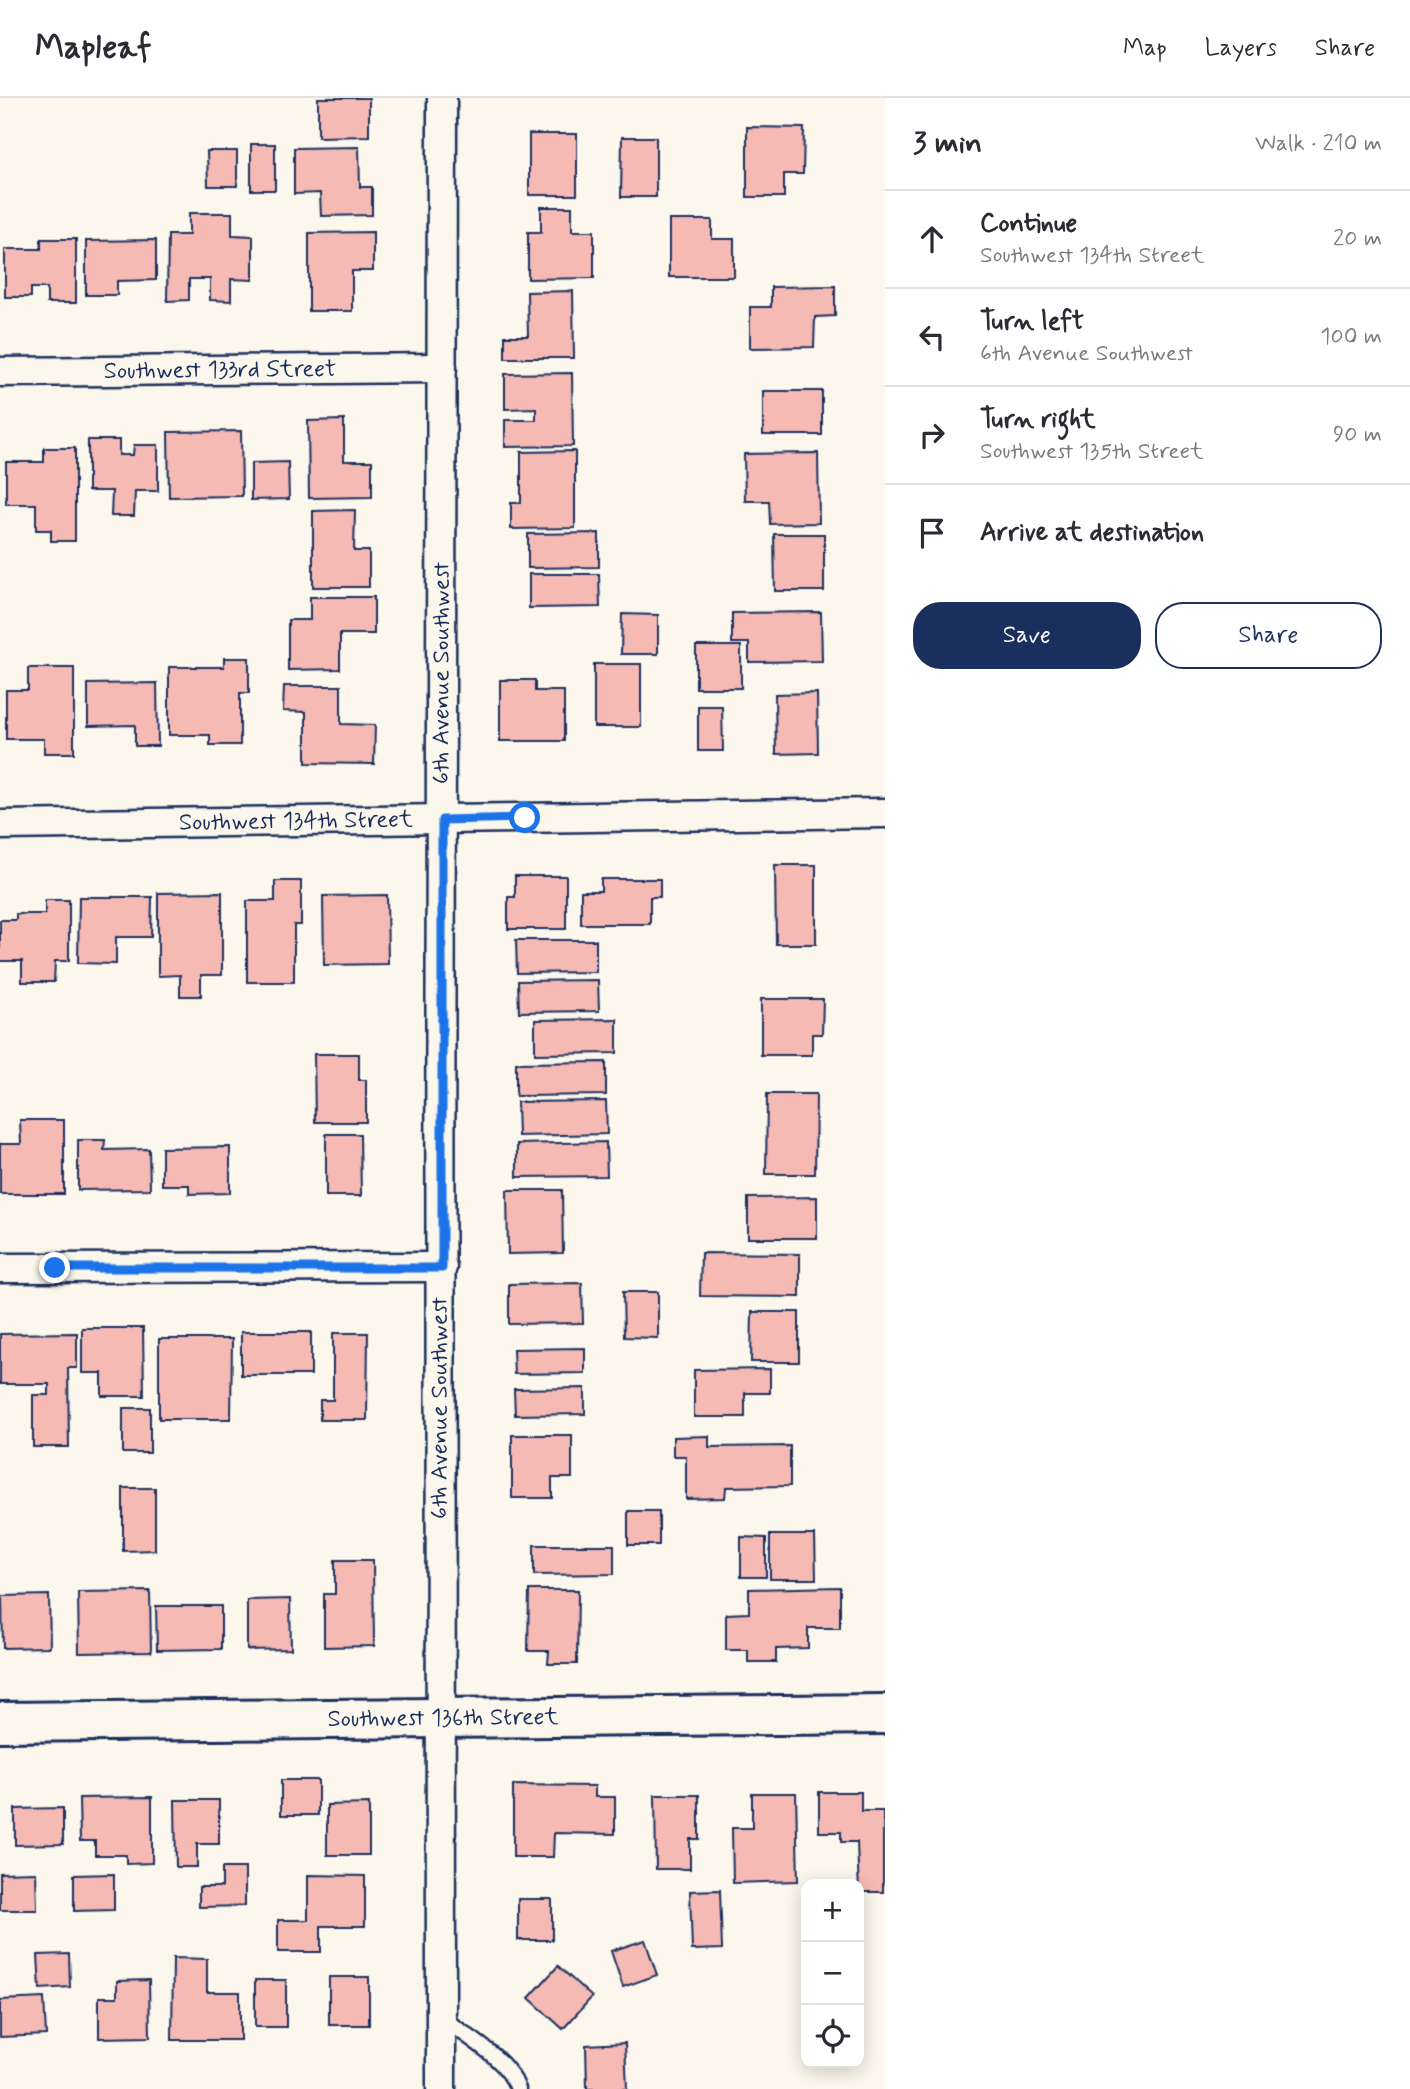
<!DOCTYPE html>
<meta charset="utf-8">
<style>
body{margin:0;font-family:Mynerve,sans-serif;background:#f7f7f7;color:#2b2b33}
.controls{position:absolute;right:21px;bottom:21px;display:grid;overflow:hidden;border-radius:14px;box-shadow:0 4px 18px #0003}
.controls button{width:63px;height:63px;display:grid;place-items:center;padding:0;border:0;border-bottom:2px solid #e1e1e2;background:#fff;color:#2b2b33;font:35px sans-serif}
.stop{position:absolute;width:21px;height:21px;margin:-16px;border:5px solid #1a73e8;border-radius:50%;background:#fff}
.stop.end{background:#1a73e8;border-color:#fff;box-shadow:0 2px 7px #0008}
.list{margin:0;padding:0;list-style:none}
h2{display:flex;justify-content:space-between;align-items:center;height:91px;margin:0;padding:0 28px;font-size:30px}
h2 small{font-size:23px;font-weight:400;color:#7c7c81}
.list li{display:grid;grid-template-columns:46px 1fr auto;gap:21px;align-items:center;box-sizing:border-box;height:98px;padding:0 28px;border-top:2px solid #e1e1e2}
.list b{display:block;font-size:26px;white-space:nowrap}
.list p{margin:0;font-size:23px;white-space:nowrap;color:#7c7c81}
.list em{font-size:23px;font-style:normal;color:#7c7c81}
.actions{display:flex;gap:14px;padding:21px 28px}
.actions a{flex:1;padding:16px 0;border:2px solid #1b2f5e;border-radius:28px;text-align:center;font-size:24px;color:#1b2f5e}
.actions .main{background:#1b2f5e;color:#fff}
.icon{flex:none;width:38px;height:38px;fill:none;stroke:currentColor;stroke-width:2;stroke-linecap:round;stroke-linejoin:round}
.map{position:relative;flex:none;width:885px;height:1991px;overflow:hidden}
header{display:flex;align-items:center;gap:42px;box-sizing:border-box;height:98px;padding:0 35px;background:#fff;border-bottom:2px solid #e1e1e2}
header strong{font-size:33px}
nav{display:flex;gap:38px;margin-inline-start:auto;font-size:24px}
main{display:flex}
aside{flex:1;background:#fff}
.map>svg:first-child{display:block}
</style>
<header>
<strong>Mapleaf</strong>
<nav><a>Map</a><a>Layers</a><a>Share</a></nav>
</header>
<main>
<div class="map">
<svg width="885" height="1991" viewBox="0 0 885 1991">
<rect width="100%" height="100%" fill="#fbf7ec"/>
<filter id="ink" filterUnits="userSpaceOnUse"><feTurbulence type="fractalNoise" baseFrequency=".0143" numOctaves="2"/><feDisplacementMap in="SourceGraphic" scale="14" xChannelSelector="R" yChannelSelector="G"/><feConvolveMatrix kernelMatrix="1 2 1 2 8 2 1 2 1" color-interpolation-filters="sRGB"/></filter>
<g filter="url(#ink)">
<path fill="#f6bab5" stroke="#1b2f5e" stroke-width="2" d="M318,0H369V38L318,39Z
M747,29L804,30L803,76H784V99H747Z
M529,36H577V97H529Z
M622,39H656V99H621Z
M251,46H275V92H251Z
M359,49L360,89H372V117L321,118L320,95L294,96V50Z
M207,53H237V88H208Z
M541,109H572V133H594V180L528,181V134H541Z
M189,115H232V137L253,138V182L231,181V203L210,202V181H189V202L167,203L168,137H189Z
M669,122H712V141H734V179H669Z
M373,134V173H352V213H309V135Z
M41,141H76V205H47V190H31V199H5V151H41Z
M156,142V182L117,183V197H86V143Z
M835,188V218L815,219L814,249L750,250V209H771V189Z
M573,193L574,260H505V238H528L527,194Z
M572,275L573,348L505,349V322H536V310L505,311V276Z
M763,293H822V337H763Z
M344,322V363H372V399L309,400L308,323Z
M241,333L242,398L169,399L168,334Z
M88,342H119V357H133L134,347H158V393H135L134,418H111L112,393H88Z
M44,350H75V443H51V432H36V406H6V364H44Z
M575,353V430L511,431V405H521V354Z
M818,355L819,425L770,426L769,403H745L744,356Z
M288,364L289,401L251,402V365Z
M355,412L354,453H369V489H313V413Z
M599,435V469L528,470V436Z
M774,436H824V493H775Z
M529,476H599L600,509L529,510Z
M310,499H374V536H340V571L288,572V522H310Z
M821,514L822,563L749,564V545H732V515Z
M622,516L658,517V556H621Z
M696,548H741V590H696Z
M224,560H249V595H240V647H210V637H169V569H224Z
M594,566H641V629H594Z
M28,570H74V655H44V641H6V592H28Z
M500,582H535V593H564V643H500Z
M157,585L158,648H135V627L88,628V586Z
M284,588H341V626L375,627L374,666L306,665V614L283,613Z
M817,595L818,655L776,656L775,596Z
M698,608H722L723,653H698Z
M775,767H816V846H776Z
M515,778H566V831H508V799H515Z
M601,781H660V799H650V826H581V793H601Z
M275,783H301V827H294V884H247V803H275Z
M222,794V877H201V898H180V877L158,878V795Z
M387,797L388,866L324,867L323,798Z
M79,799H152L151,839H116V866L78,865Z
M45,802H69V863H55L54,884H22V863H0V822H16V816H45Z
M516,842H596V874L517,875Z
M598,882L599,913L519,914L518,883Z
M761,901H823L822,936H812V957H761Z
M617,921V955L535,956V922Z
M314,956H359V982H366V1024H315Z
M606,964V997L516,998V965Z
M767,996H816L815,1076H766Z
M606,1003L607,1036L518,1038L517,1004Z
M20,1022H64V1096H0V1046H21Z
M326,1036H360L361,1098H326Z
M78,1042H105L104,1052L149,1051L150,1091L78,1092Z
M606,1044L607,1078L517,1079V1046Z
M230,1049V1095L189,1096V1087H162V1050Z
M507,1092H562L563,1155L508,1156Z
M817,1099V1140H748V1100Z
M701,1155L800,1156V1199L700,1198Z
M582,1185L583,1225L509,1226V1186Z
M623,1194H658V1240L624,1239Z
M752,1214H799V1264H751Z
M82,1230H143L144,1298H102V1275H82Z
M241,1234H311V1277H241Z
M77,1235V1270H68L69,1349H33V1297H49V1286H0V1236Z
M333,1235H368L367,1322H320V1302H333Z
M159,1241H232L231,1321H159Z
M585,1250V1275L514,1276L513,1251Z
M770,1271V1295H745V1319H694V1272Z
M585,1290V1316L515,1317L514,1291Z
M123,1310H150V1355H123Z
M512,1337H572V1380H552V1400H512Z
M709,1338V1349L790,1348V1388L726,1389L725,1400L686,1401V1358H673V1339Z
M123,1390H155V1452L123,1453Z
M628,1413H659V1447H628Z
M770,1437H815L816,1481H770Z
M741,1439L766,1440V1479H741Z
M534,1447H614V1476L534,1477Z
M335,1462H373L374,1548L324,1549V1496H335Z
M840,1489V1530H808V1550L776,1551V1564H748V1552H726V1516L749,1515V1491Z
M529,1492H578L577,1566H548L549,1553H528Z
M150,1493L151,1554L79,1555L78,1494Z
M49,1497L50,1549L3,1550L2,1498Z
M290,1501L291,1551L247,1552V1502Z
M156,1508H221V1551L157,1552Z
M281,1682H318V1717H281Z
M513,1687L595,1688V1699H615V1736L554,1735L553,1759H513Z
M819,1694H861V1713H883V1794H859L857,1744H841V1734H819Z
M752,1695H796L798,1783L733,1785L732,1730H752Z
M655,1697H699V1741H690V1771H656Z
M152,1699V1765L126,1766V1757H95V1743H80L79,1700Z
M175,1702H219V1746H197V1769H176Z
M369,1706V1757H327V1707Z
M63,1710V1746L15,1747V1711Z
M222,1770H245V1808L199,1809V1789H222Z
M36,1774L37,1812H0V1775Z
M114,1776V1812L74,1813V1777Z
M308,1777L365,1778V1828H321V1854H278V1822H308Z
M720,1792L722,1851L692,1852L690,1793Z
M518,1801H552V1842H518Z
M645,1842L657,1877L623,1889L611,1853Z
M69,1856L70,1889L40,1891L38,1857Z
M173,1860L207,1861V1894H240V1942H172Z
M558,1868L592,1899L563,1931L529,1900Z
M329,1879H369V1927H329Z
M149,1882L150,1939L99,1940V1899H117V1883Z
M255,1882H286V1929H255Z
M44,1900L46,1937L0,1939V1902Z
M625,1945L627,1991H587L586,1947Z"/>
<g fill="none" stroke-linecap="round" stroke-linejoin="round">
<defs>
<path id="lane" d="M441,1919C467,1939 506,1959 518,1991"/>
<g id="street">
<path id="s1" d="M0,274L442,270"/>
<path id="s2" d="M0,727L885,715"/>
<path d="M0,1170L442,1169"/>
<path id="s3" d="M441,1991C437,1327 443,664 442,0"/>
</g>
<g id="secondary">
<path id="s4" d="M0,1624L885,1616"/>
</g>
</defs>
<use href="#lane" stroke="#1b2f5e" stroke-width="19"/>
<use href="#street" stroke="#1b2f5e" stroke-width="33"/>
<use href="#secondary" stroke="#1b2f5e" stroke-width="44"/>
<use href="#lane" stroke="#fbf7ec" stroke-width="14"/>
<use href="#street" stroke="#fbf7ec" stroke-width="28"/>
<use href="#secondary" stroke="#fbf7ec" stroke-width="38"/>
</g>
</g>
<g fill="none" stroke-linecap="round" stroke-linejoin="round" filter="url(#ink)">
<path stroke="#1a73e8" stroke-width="9" d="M55,1170H442V722L525,720"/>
</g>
<g text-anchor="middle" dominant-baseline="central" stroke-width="7" stroke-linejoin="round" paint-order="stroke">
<g font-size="24" fill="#1b2f5e" stroke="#fbf7ec">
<text stroke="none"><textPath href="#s1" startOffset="220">Southwest 133rd Street</textPath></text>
<text stroke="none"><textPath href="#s3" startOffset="1416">6th Avenue Southwest</textPath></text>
<text stroke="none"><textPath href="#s2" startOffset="296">Southwest 134th Street</textPath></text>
<text stroke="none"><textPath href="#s3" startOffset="681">6th Avenue Southwest</textPath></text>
<text stroke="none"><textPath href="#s4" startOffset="443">Southwest 136th Street</textPath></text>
</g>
</g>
</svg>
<div class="controls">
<button>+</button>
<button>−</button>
<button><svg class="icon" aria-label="locate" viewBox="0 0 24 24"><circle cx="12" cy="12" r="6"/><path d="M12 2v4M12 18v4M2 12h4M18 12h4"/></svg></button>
</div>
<div class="stop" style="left:525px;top:720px"></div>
<div class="stop end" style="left:55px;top:1170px"></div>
</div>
<aside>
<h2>3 min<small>Walk · 210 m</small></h2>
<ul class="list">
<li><svg class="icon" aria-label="ahead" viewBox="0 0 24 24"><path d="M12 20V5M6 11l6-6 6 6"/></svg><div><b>Continue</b><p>Southwest 134th Street</p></div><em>20 m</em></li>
<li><svg class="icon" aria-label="left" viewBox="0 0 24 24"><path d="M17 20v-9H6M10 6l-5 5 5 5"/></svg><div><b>Turn left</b><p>6th Avenue Southwest</p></div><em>100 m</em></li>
<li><svg class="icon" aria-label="right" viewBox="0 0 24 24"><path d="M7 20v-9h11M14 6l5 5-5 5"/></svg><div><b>Turn right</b><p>Southwest 135th Street</p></div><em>90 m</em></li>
<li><svg class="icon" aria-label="arrive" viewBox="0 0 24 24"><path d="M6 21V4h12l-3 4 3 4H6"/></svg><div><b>Arrive at destination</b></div></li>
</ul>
<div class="actions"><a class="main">Save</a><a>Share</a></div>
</aside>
</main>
